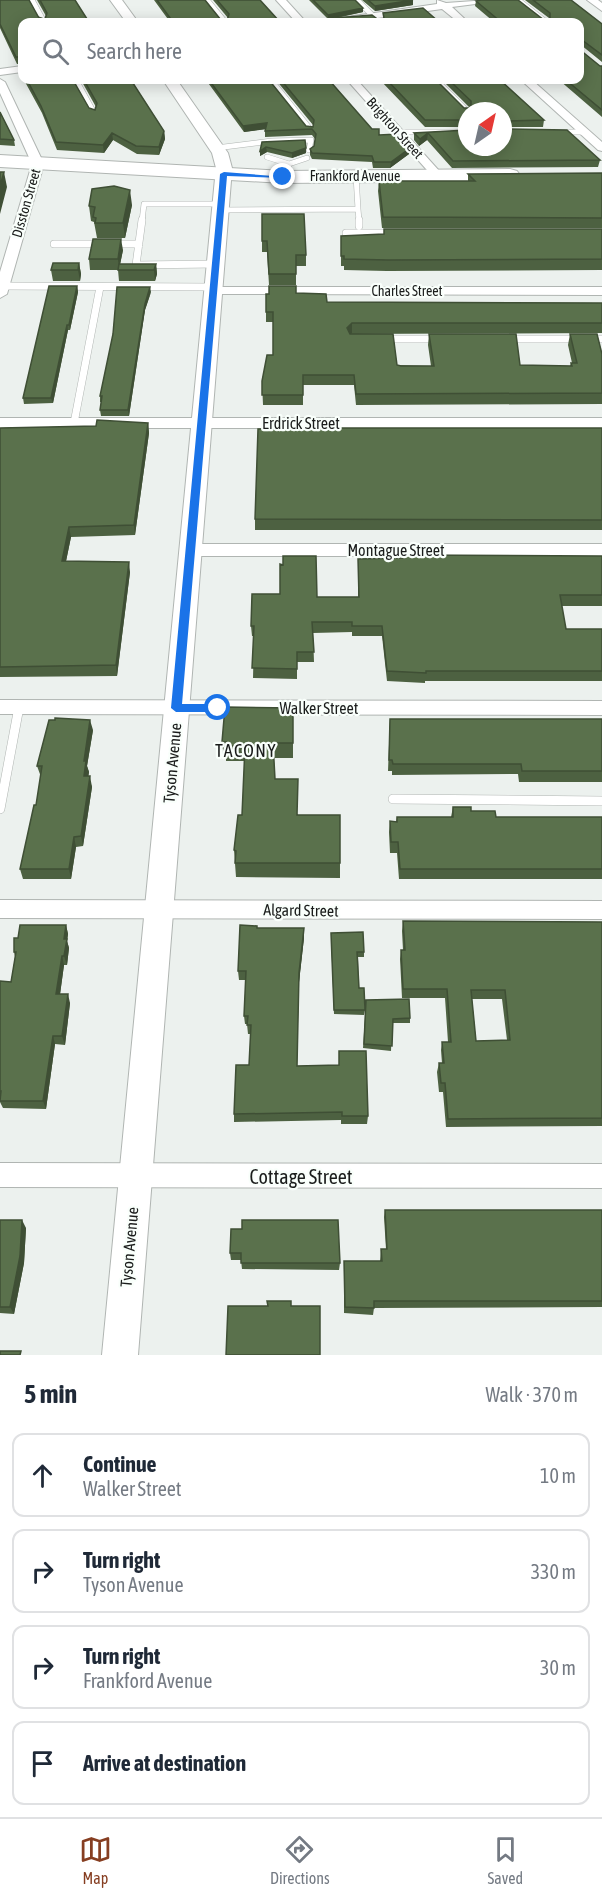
<!DOCTYPE html>
<meta charset="utf-8">
<style>
body{margin:0;font-family:"Asap Condensed",sans-serif;background:#f6f6f7;color:#1f2937}
.compass{position:absolute;left:458px;top:102px;width:54px;height:54px;border-radius:50%;background:#fff;box-shadow:0 3px 15px #0003;rotate:34deg}
.stop{position:absolute;width:18px;height:18px;margin:-14px;border:4px solid #1a73e8;border-radius:50%;background:#fff}
.stop.end{background:#1a73e8;border-color:#fff;box-shadow:0 2px 6px #0008}
.list{margin:0;padding:0;list-style:none}
h2{display:flex;justify-content:space-between;align-items:center;height:78px;margin:0;padding:0 24px;font-size:26px}
h2 small{font-size:20px;font-weight:400;color:#747a83}
.list li{display:grid;grid-template-columns:39px 1fr auto;gap:18px;align-items:center;box-sizing:border-box;height:84px;margin:0 12px 12px;padding:0 12px;border:2px solid #e0e1e3;border-radius:12px}
.list b{display:block;font-size:22px;white-space:nowrap}
.list p{margin:0;font-size:20px;white-space:nowrap;color:#747a83}
.list em{font-size:20px;font-style:normal;color:#747a83}
.icon{flex:none;width:33px;height:33px;fill:none;stroke:currentColor;stroke-width:2;stroke-linecap:round;stroke-linejoin:round}
.map{position:relative;flex:none;width:602px;height:1355px;overflow:hidden}
.search{position:absolute;background:#fff;box-shadow:0 3px 15px #0003;left:18px;right:18px;top:18px;height:66px;display:flex;align-items:center;gap:15px;box-sizing:border-box;padding:0 21px;border-radius:12px;color:#747a83;font-size:22px}
.sheet{height:462px;background:#fff}
nav{display:flex;justify-content:space-around;align-items:center;box-sizing:border-box;height:84px;border-top:2px solid #e0e1e3;background:#fff;font-size:16px;color:#747a83}
nav a{display:grid;justify-items:center;gap:3px}
nav .on{color:#863e21}
.map>svg:first-child{display:block}
</style>
<div class="map">
<svg width="602" height="1355" viewBox="0 0 602 1355">
<rect width="100%" height="100%" fill="#ecf1ee"/>
<g fill="none" stroke-linecap="round" stroke-linejoin="round">
<defs>
<path id="service-far2" d="M32,0L44,22
M207,0L225,22
M357,0L379,22
M518,0L546,22
M76,80L94,113
M271,80L310,129
M436,80L467,111
M399,132H467
M556,132H584
M216,148L272,141L311,140L309,150
M267,157L289,164
M287,177L289,164L307,158
M358,209L359,221
M220,210L358,209L356,176
M142,221L144,204H221"/>
<path id="service-far1" d="M142,220L136,265L215,264
M359,220V226
M346,233H395
M54,244H139
M2,286L213,287
M382,339H441
M505,339H602
M74,423L100,287"/>
<path id="service" d="M393,799L602,801
M0,809L19,707"/>
<path id="minor" d="M276,0H286L306,22H296Z
M437,0L446,3L488,0L483,3L452,7L468,22H458L442,9L349,22H328L333,19L437,4Z
M587,0H598L602,3V11Z
M22,66V72L0,75V69Z
M0,79L5,82L44,164L7,294L0,298V272L32,164L0,93Z
M347,80H357L442,174V178H434Z
M521,80H532L602,142V151L598,150Z
M213,287H602V295L208,294L206,291L208,288Z
M0,418H602V428H0Z
M190,544H602V556H190L184,554L182,550L184,546Z
M0,700L602,701V715L0,714Z
M0,900L602,901V919L0,918Z
M0,1163L602,1164V1188L0,1187Z"/>
<path id="tertiary" d="M110,0H122L138,22H126Z
M163,80H177L228,153L232,168L138,1355H102L216,168L212,153Z"/>
<path id="primary" d="M0,155L283,171L510,169L517,171L520,175L517,179L510,181L283,183L0,167Z"/>
</defs>
<use href="#service-far2" stroke="#b0b5b2" stroke-width="6"/>
<use href="#service-far1" stroke="#b0b5b2" stroke-width="8"/>
<use href="#service" stroke="#b0b5b2" stroke-width="10"/>
<use href="#minor" stroke="#b0b5b2" stroke-width="2"/>
<use href="#tertiary" stroke="#b0b5b2" stroke-width="2"/>
<use href="#primary" stroke="#b0b5b2" stroke-width="2"/>
<use href="#service-far2" stroke="#fff" stroke-width="5"/>
<use href="#service-far1" stroke="#fff" stroke-width="7"/>
<use href="#service" stroke="#fff" stroke-width="9"/>
<use href="#minor" fill="#fff" fill-rule="evenodd"/>
<use href="#tertiary" fill="#fff" fill-rule="evenodd"/>
<use href="#primary" fill="#fff" fill-rule="evenodd"/>
</g>
<path fill="#4d6141" fill-rule="evenodd" d="M0,0L45,19L46,16L37,0H75L89,22H22V64H17L0,28Z
M154,0H205L221,20L227,21L228,18L213,0H260L280,22H170Z
M309,0H355L363,8V12L337,18L380,21L383,18V13L439,22H333V19H328Z
M362,0H413V5L375,11Z
M525,0H571L602,24V62L581,45L579,46V22H494L475,6L476,1L544,20H549V18Z
M600,66H602V117L559,80H579Z
M24,80H73L89,108L95,110L96,107L81,80H131L164,131L165,139L159,155L137,154L113,140L104,153L57,150L42,113Z
M206,80H269L306,126L313,127V125L276,80H329L372,129L379,135L410,148L409,154L390,168H373L372,162L312,159L310,155V149L314,146L315,139L312,135L265,137V129L244,132Z
M380,80H436L464,108H470L442,80H500L544,120L543,127H503V111H467V127H425Z
M0,112L14,140L15,146L0,145Z
M467,130L600,160L598,167L452,168L427,140L419,146L414,140V133Z
M262,142L306,153L292,158L267,152L260,156Z
M602,173V228H382L378,191L379,181H468V174Z
M132,205L125,238H97L94,222L91,221L89,206Z
M262,214L306,255V266H296V285H269L267,252H262Z
M384,229H602V270L387,271L344,270V266H341V236L384,234Z
M123,250L120,264H156L157,274L155,281H119L118,270H90L89,259Z
M79,263L81,274L80,281H53L51,270Z
M77,286L78,292L70,330H68L53,403L24,404L23,398Z
M151,292L145,310L129,416H101L100,410L102,402H100V396Z
M296,293L327,302L602,303V333L352,334L397,365L431,366L428,345L429,334L520,365L570,366L571,363H572L568,345L570,334L602,354V404L356,405L354,385H303V405H263L262,381L273,355V322H266V312Z
M148,423L149,433L135,535L71,537L66,561L130,572L117,676L0,677V428L96,426Z
M602,428V530H255V519Z
M602,556V606H561L566,629H602V681H425V683L387,681L382,636H352V632L313,633L314,662H297V679L253,678L254,636H252L251,626L317,597H358V559Z
M293,708V758H274L275,779L298,815L340,863V878L236,877L234,850L242,815L245,761H226V758L224,757L222,742Z
M390,719H602V782H519L518,774L392,775V771H388Z
M93,730L87,766L89,772L88,776L92,787L83,846L76,847L71,879H23L20,869L36,805L41,777L37,766Z
M453,807L496,817H602V879H399L397,853H390L389,832L390,821L396,822L397,817H451Z
M403,921L602,922V1126L446,1127L443,1092H439L437,1072L439,1063H442L441,1050L442,1042H448L445,998H402L400,959L401,950H403L402,931ZM472,999H502L507,1040L476,1041Z
M66,925L68,934L67,941L69,948L67,965H64L60,994L70,1003L65,1045L55,1044L46,1109L3,1108L0,1102V981L11,982L15,957L14,952L18,938Z
M257,928H304V938L299,982L297,1066L339,1065V1051L368,1116L367,1124H341V1120L234,1122V1114L249,1065L251,1034H248L247,1024H245L244,1016L246,980H239L238,971Z
M331,938L364,952V957H358L359,988L365,1010L364,1015L334,1014Z
M366,1000L410,1018V1023H392L391,1051L363,1048Z
M385,1210H602V1307L374,1308L373,1315L344,1313V1261H380L381,1249H386L384,1217Z
M0,1220L26,1228L24,1263L14,1314L0,1313Z
M231,1229L340,1263L339,1270L242,1269L241,1260H231L230,1253Z"/>
<path fill="#3f4f35" d="M413,0V5L375,11V6Z
M363,8V12L328,19V15Z
M267,123V129L244,132L243,126Z
M164,131L165,139L159,155V147Z
M112,133L113,140L104,153L103,145Z
M428,133L427,140L419,146L420,139Z
M266,147L267,152L260,156V151Z
M306,148V153L292,158V153Z
M410,148L409,154L390,168L391,162Z
M4,172L7,187L0,214V186Z
M130,190L132,205L125,238L123,223Z
M121,239L123,250L119,270L118,259Z
M79,263L81,274L80,281L78,270Z
M156,264L157,274L155,281L154,270Z
M77,286L78,292L70,330L69,325Z
M150,287L151,292L145,310L129,416L128,410L145,304Z
M352,323V333L346,338L347,328Z
M67,325L68,330L53,403L51,398Z
M148,423L149,433L135,535L134,525Z
M69,527L71,537L64,571L62,561Z
M129,562L130,572L117,676L116,665Z
M90,720L93,730L87,766L89,772L87,787L84,776V761Z
M90,776L92,787L83,846L81,836Z
M74,837L76,847L71,879L69,869Z
M66,925L68,934L67,941L69,948L67,965L64,956V939Z
M304,928V938L299,982V973Z
M62,956L64,965L59,1002L56,994Z
M68,994L70,1003L65,1045L62,1036Z
M53,1036L55,1044L46,1109L43,1101Z
M22,1220L26,1228L24,1263L14,1314L10,1307Z"/>
<path fill="#5a714c" stroke="#3f4f35" stroke-width="1.5" fill-rule="evenodd" d="M0,0H29L39,18L45,19L47,13L40,0H75L89,22H22V59V57H16L0,24Z
M157,0H205L221,20L227,21L229,14L217,0H260L280,22H173Z
M313,0H355L363,8L328,15Z
M368,0H413L375,6Z
M481,0H518L544,20H550V13L533,0H571L602,24V55L582,40L579,41V22H501L476,1Z
M423,8L439,22H337L333,18L372,15L380,21L384,18L383,13Z
M579,49L600,66H602V110L566,80H579Z
M27,80H73L89,108L95,110L97,103L84,80H131L164,131L159,147L136,146L112,133L103,145L56,142L41,106Z
M209,80H269L306,126L313,127L314,120L281,80H329L372,129H379V135L398,134L410,148L391,162H374L372,156L312,153L310,149L314,146L316,134L312,129L265,131L267,123L243,126Z
M387,80H436L464,108H471V101L449,80H500L544,120L503,121V111H467V120H425Z
M0,112L14,140L0,139Z
M503,129L567,130L600,160L453,161L428,133L420,139L414,133L467,130V147H503Z
M305,140L306,148L292,153L266,147L260,151L262,142Z
M0,172H4L0,186Z
M602,173V218L383,217L379,181H475L468,174Z
M114,186L130,190L123,223H95L96,218L93,217L95,207L89,206L92,189Z
M262,214H304L306,255H296V274H269L267,241H262Z
M384,229H602V259L388,260L344,259V256H341V236L384,234Z
M93,239H121L118,259H89Z
M53,263H79L78,270H51Z
M119,264H156L154,270H118Z
M49,286H77L69,325H67L51,398H23Z
M269,286H296V293L326,294L327,302L602,303V323H352L347,328L350,334H393L397,365L401,366H434L429,334H516L520,365L572,366L571,363H577L570,334H597L602,354V393L356,394L354,375H303V395H262V381L267,355H273V312H266V294H269Z
M117,287H150L145,304L128,410H100L102,396H100L113,334Z
M97,420L148,423L134,525L69,527L62,561L129,562L116,665L0,667V428L96,426Z
M328,428H602V520L255,519L258,429Z
M405,555L602,556V595H560L566,629H602V671H426V673L387,671L382,626H352V622H312L314,652H297V669L252,668L254,626H251L252,594H280V564L283,565V556H316L317,597H359L358,559L405,558Z
M225,707L293,708V743H273L275,779H298L297,815H340V863H235L236,851L234,850L238,815H242L245,746H225L226,742H222Z
M55,718L90,720L84,761H86L84,776H90L81,836L74,837L69,869H20L34,805H36L42,766H37L49,720H55Z
M390,719H602V771H522L521,764H393L392,760H389Z
M453,807H471V811H495L496,817H602V869H400L398,842H391L390,821L397,822V817H453Z
M403,921L602,922V1118L448,1119L445,1083H441L439,1063H444L442,1042H451L447,989H403L401,950H405ZM471,990H505L510,1040L476,1041Z
M20,925H66L64,939H67L64,956H62L56,994H68L62,1036H53L43,1101H0L1,1091H0V981L11,982L16,952H14V938H18Z
M240,925L257,926V928H304L299,973L297,1066L339,1065V1051H366L368,1116H342V1112L234,1114L236,1065H249L251,1025H247L248,1016H244L246,971H238Z
M363,932L364,952H357L359,988H364L365,1010H334L331,933Z
M409,999L410,1018L393,1019L392,1046L364,1044L366,1000Z
M385,1210H602V1301H374V1308L345,1307L344,1261H382L381,1249H387Z
M0,1220H22L20,1256L10,1307H0Z
M242,1220H338L340,1263H241V1253H230L231,1229H242Z
M267,1301H291V1306H320V1355H226L228,1306H268Z
M0,1351H21L20,1355H0Z"/>
<path fill="#1a73e8" d="M224,172L286,177L283,178L227,176L182,704H218L223,708L218,712H176L171,708L219,187L220,174Z"/>
<g text-anchor="middle" dominant-baseline="central" stroke-width="4.5" stroke-linejoin="round" paint-order="stroke">
<g font-size="14" fill="#1a1c1b" stroke="#f9fffb">
<text transform="translate(395 128) rotate(48)">Brighton Street</text>
<text x="355" y="176">Frankford Avenue</text>
<text transform="translate(26 203) rotate(-74)">Disston Street</text>
<text x="407" y="291">Charles Street</text>
</g>
<g font-size="16" fill="#1a1c1b" stroke="#f9fffb">
<text x="301" y="423">Erdrick Street</text>
<text x="396" y="550">Montague Street</text>
<text x="319" y="708">Walker Street</text>
<text transform="translate(172 763) rotate(-85)">Tyson Avenue</text>
<text transform="translate(301 910) rotate(1)">Algard Street</text>
<text transform="translate(129 1247) rotate(-85)">Tyson Avenue</text>
</g>
<g font-size="18" letter-spacing="1.5" fill="#1a1c1b" stroke="#f9fffb">
<text x="246" y="750">TACONY</text>
</g>
<g font-size="20" fill="#1a1c1b" stroke="#f9fffb">
<text x="301" y="1176">Cottage Street</text>
</g>
</g>
</svg>
<svg class="compass" viewBox="-18 -18 36 36"><path d="M0-13l5 13h-10z" fill="#e53935"/><path d="M0 13l5-13h-10z" fill="#747a83"/></svg>
<div class="stop" style="left:218px;top:708px"></div>
<div class="stop end" style="left:283px;top:177px"></div>
<div class="search"><svg class="icon" aria-label="search" viewBox="0 0 24 24"><circle cx="10" cy="10" r="6"/><path d="M15 15l6 6"/></svg>Search here</div>
</div>
<section class="sheet">
<h2>5 min<small>Walk · 370 m</small></h2>
<ul class="list">
<li><svg class="icon" aria-label="ahead" viewBox="0 0 24 24"><path d="M12 20V5M6 11l6-6 6 6"/></svg><div><b>Continue</b><p>Walker Street</p></div><em>10 m</em></li>
<li><svg class="icon" aria-label="right" viewBox="0 0 24 24"><path d="M7 20v-9h11M14 6l5 5-5 5"/></svg><div><b>Turn right</b><p>Tyson Avenue</p></div><em>330 m</em></li>
<li><svg class="icon" aria-label="right" viewBox="0 0 24 24"><path d="M7 20v-9h11M14 6l5 5-5 5"/></svg><div><b>Turn right</b><p>Frankford Avenue</p></div><em>30 m</em></li>
<li><svg class="icon" aria-label="arrive" viewBox="0 0 24 24"><path d="M6 21V4h12l-3 4 3 4H6"/></svg><div><b>Arrive at destination</b></div></li>
</ul>
</section>
<nav>
<a class="on"><svg class="icon" aria-label="map" viewBox="0 0 24 24"><path d="M3 6l6-2 6 2 6-2v14l-6 2-6-2-6 2zM9 4v14M15 6v14"/></svg>Map</a>
<a><svg class="icon" aria-label="directions" viewBox="0 0 24 24"><path d="M12 3l9 9-9 9-9-9zM9 14v-3h6M13 9l2 2-2 2"/></svg>Directions</a>
<a><svg class="icon" aria-label="saved" viewBox="0 0 24 24"><path d="M7 4h10v16l-5-4-5 4z"/></svg>Saved</a>
</nav>
